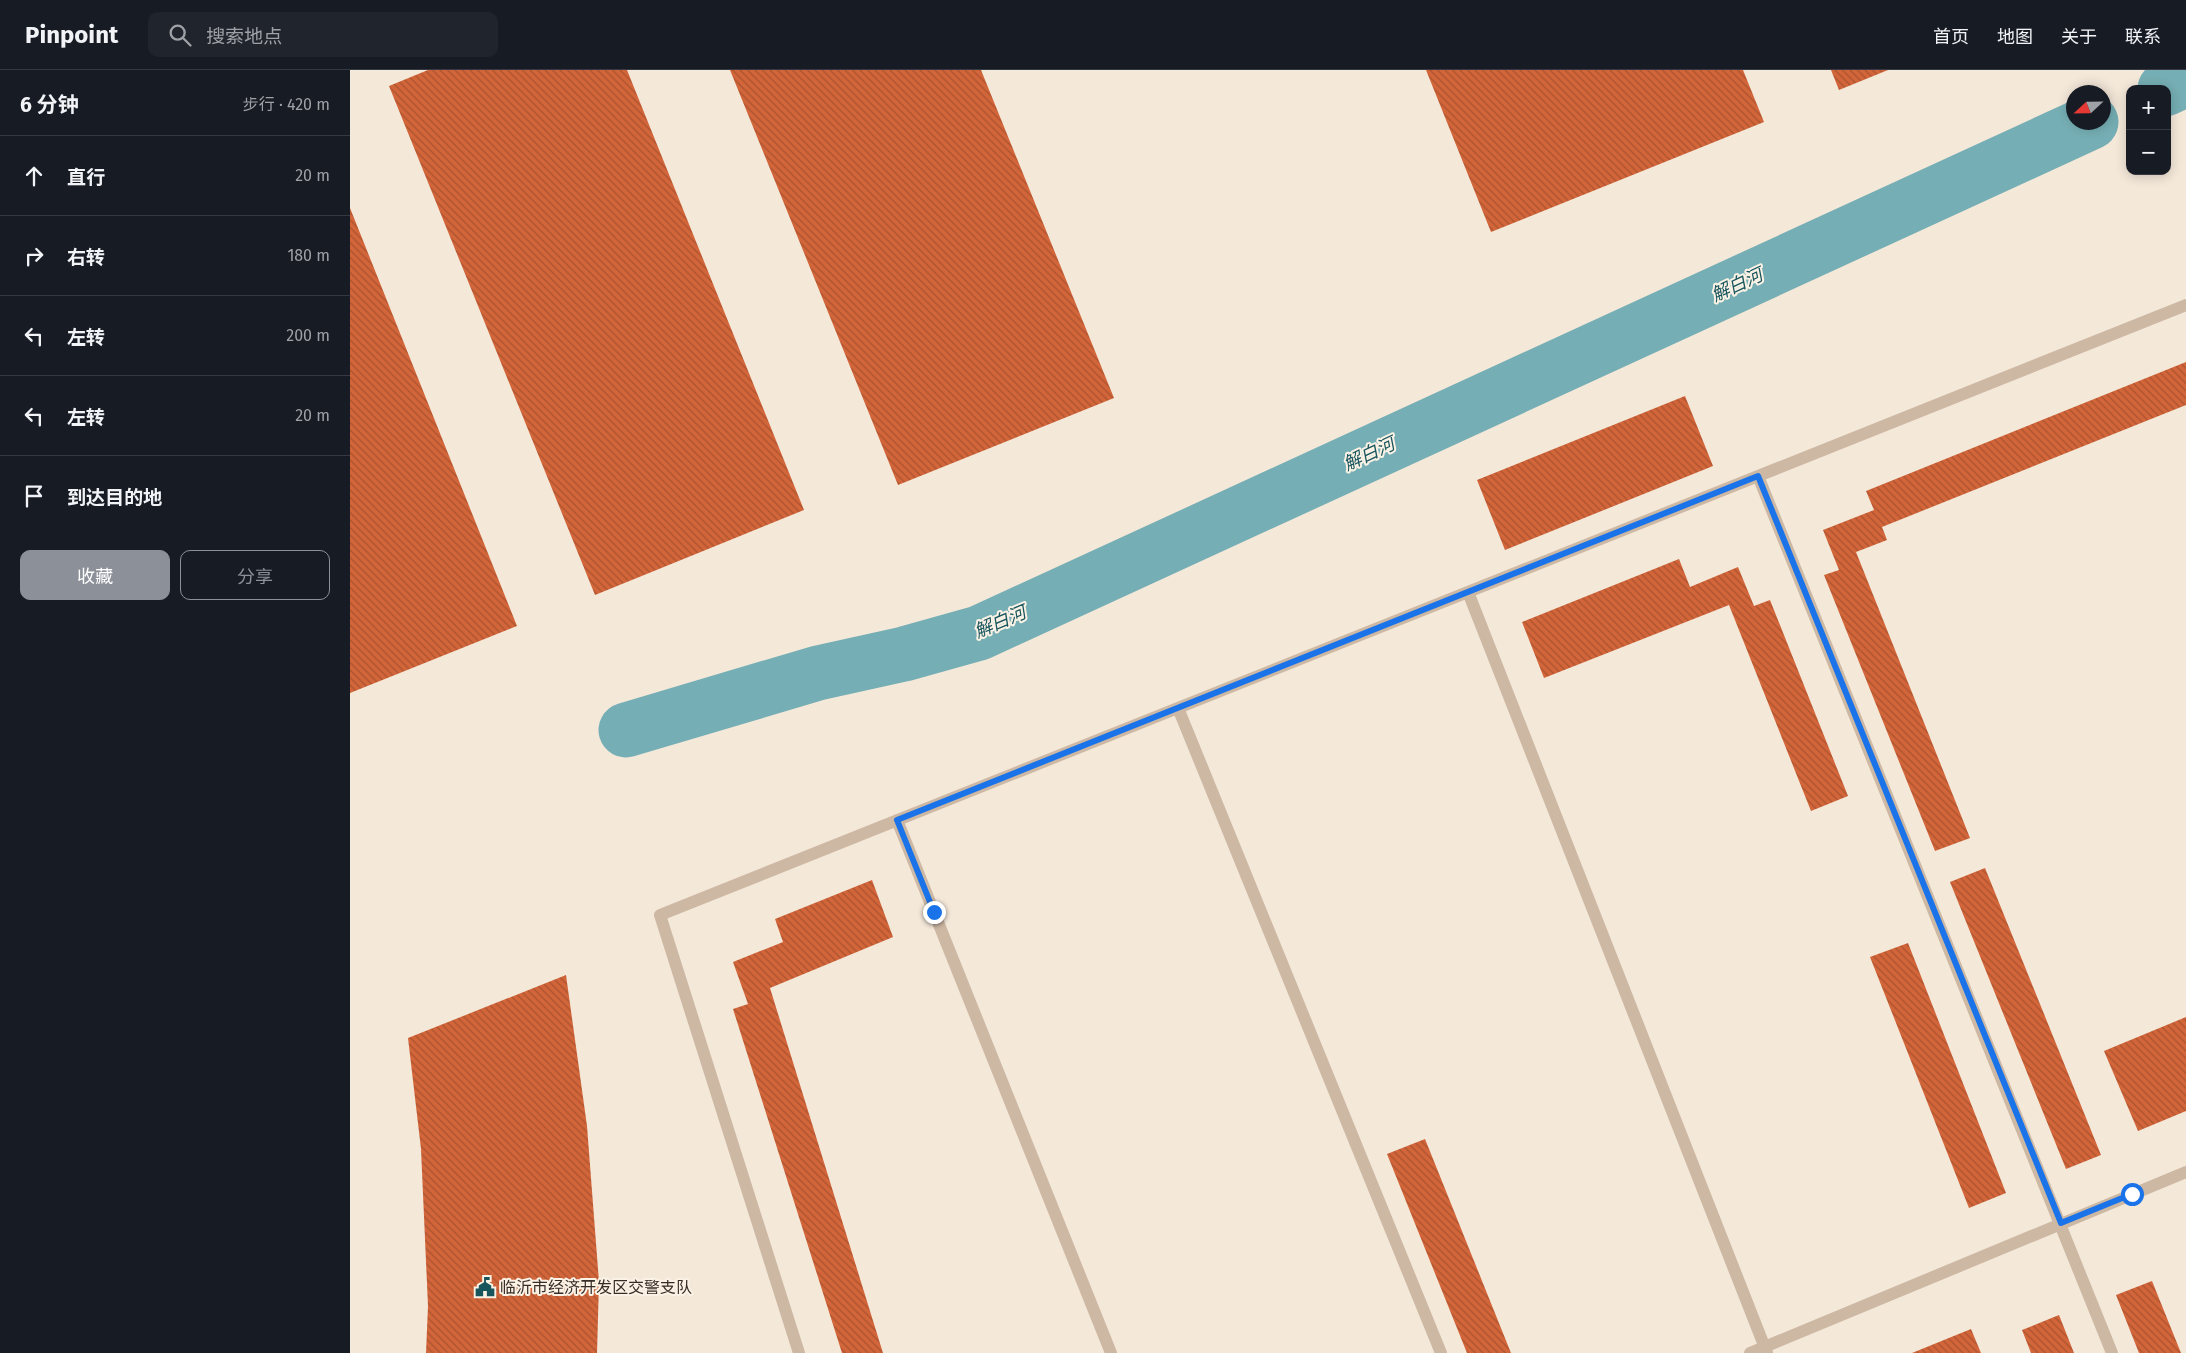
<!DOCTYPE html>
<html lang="zh">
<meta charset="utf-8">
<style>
body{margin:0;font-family:"Fira Sans","Noto Sans SC",sans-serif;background:#20242c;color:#f1f3f6}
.controls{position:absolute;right:15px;top:15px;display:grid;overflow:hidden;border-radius:10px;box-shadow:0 2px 12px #0003}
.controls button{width:45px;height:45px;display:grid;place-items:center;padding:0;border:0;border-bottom:1px solid #363941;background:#171b24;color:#f1f3f6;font:25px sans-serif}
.compass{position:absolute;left:1716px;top:15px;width:45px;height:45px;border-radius:50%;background:#171b24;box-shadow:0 2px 12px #0003;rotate:248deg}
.stop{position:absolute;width:15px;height:15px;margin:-11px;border:4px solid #1a73e8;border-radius:50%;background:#fff}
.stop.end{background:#1a73e8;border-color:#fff;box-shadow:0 1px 5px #0008}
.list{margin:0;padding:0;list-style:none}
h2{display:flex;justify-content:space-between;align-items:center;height:65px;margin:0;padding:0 20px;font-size:21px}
h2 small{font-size:16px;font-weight:400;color:#9ea1a6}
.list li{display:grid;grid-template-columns:32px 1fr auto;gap:15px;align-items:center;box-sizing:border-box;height:80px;padding:0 20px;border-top:1px solid #363941}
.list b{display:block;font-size:19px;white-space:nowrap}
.list em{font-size:16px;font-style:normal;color:#9ea1a6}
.actions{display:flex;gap:10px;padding:15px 20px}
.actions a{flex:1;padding:11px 0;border:1px solid #8c9099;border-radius:10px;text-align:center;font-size:18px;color:#8c9099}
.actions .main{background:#8c9099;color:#fff}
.icon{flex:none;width:28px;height:28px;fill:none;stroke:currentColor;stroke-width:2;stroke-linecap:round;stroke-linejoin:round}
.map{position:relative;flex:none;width:1836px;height:1283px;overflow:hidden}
header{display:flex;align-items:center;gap:30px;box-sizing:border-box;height:70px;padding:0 25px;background:#171b24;border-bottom:1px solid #363941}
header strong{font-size:24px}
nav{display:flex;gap:28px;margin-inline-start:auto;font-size:18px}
.search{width:350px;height:45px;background:#20242c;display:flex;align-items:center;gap:12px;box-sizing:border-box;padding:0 18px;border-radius:10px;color:#9ea1a6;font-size:19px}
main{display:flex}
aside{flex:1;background:#171b24}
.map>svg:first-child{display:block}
</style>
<header>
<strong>Pinpoint</strong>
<div class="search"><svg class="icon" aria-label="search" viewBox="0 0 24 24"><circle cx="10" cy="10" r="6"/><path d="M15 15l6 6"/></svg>搜索地点</div>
<nav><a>首页</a><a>地图</a><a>关于</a><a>联系</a></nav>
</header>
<main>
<aside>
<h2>6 分钟<small>步行 · 420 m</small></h2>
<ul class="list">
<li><svg class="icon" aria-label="ahead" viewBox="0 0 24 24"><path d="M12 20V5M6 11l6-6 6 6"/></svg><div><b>直行</b></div><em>20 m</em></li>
<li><svg class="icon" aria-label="right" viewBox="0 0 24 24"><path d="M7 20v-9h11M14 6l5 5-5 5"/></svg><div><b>右转</b></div><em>180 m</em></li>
<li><svg class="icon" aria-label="left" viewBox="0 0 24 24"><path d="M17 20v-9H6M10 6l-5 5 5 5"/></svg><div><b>左转</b></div><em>200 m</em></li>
<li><svg class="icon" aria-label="left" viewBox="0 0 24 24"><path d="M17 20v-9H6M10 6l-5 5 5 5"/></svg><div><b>左转</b></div><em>20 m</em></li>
<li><svg class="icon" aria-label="arrive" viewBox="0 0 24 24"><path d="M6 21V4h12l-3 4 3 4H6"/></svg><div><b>到达目的地</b></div></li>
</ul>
<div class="actions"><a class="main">收藏</a><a>分享</a></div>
</aside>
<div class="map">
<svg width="1836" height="1283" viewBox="0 0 1836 1283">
<defs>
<pattern id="building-back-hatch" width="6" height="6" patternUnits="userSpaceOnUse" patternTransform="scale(1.25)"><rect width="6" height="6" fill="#d26539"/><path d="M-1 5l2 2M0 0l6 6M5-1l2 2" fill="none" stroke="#ab5330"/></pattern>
</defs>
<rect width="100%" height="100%" fill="#f4e8d9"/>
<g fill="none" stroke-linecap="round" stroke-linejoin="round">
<path stroke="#75aeb4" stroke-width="55" d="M1815,19L1836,9
M276,660L468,603L554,584L629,563L1741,52"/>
</g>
<path fill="url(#building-back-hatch)" d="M78,0H277L454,440L245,525L39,16Z
M380,0H631L764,328L548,415Z
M1076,0H1393L1414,52L1141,162Z
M1481,0H1538L1489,20Z
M0,138L167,556L0,623Z
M1836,292V335L1532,457L1537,470L1506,482L1620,768L1585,781L1474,505L1489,500L1473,460L1524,440L1516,421Z
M1335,326L1363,396L1155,480L1127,410Z
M1329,489L1340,517L1388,497L1404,536L1420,530L1498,726L1461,741L1379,535L1194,608L1172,552Z
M1635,798L1751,1085L1716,1099L1600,812Z
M522,810L543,867L420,918L533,1283H492L383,939L398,934L383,892L433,872L425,849Z
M1558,873L1656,1123L1619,1138L1520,887Z
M216,905L237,1056L249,1212L247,1283H76L78,1236L71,1079L58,968Z
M1836,947V1041L1788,1061L1754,981Z
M1075,1069L1161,1283H1117L1037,1084Z
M1802,1211L1831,1283H1789L1766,1225Z
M1709,1245L1724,1283H1681L1672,1260Z
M1621,1259L1631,1283H1562Z"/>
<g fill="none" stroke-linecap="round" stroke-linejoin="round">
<path stroke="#cdb8a4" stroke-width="12" d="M1408,406L1762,1283
M1118,522L1417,1283
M828,638L1091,1283
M547,750L761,1283
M449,1283L310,845L1836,235
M1400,1283L1836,1102"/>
</g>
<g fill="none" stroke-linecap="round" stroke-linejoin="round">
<path stroke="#1a73e8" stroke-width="6" d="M584,842L547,750L1408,406L1711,1153L1782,1124"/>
</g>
<defs>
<symbol id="civic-bare" viewBox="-9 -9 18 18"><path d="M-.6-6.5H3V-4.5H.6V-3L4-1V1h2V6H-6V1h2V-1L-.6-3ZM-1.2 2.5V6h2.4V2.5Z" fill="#18555d" stroke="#fbf2e6" stroke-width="2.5" paint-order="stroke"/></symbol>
</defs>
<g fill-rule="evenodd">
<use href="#civic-bare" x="121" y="1203" width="28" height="28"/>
</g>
<g text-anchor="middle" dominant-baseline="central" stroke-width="4" stroke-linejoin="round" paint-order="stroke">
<g font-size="16" fill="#382c26" stroke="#fbf2e6" text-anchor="start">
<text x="150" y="1217">临沂市经济开发区交警支队</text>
</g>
<g font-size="18" font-style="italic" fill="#18555d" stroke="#fbf2e6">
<text transform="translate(1387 215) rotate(-25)">解白河</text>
<text transform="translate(1019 384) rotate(-25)">解白河</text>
<text transform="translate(650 552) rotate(-23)">解白河</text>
</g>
</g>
</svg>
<div class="controls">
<button>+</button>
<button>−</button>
</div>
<svg class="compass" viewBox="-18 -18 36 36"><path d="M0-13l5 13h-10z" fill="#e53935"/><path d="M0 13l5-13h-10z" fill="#9ea1a6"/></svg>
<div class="stop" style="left:1782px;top:1124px"></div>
<div class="stop end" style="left:584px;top:842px"></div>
</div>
</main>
